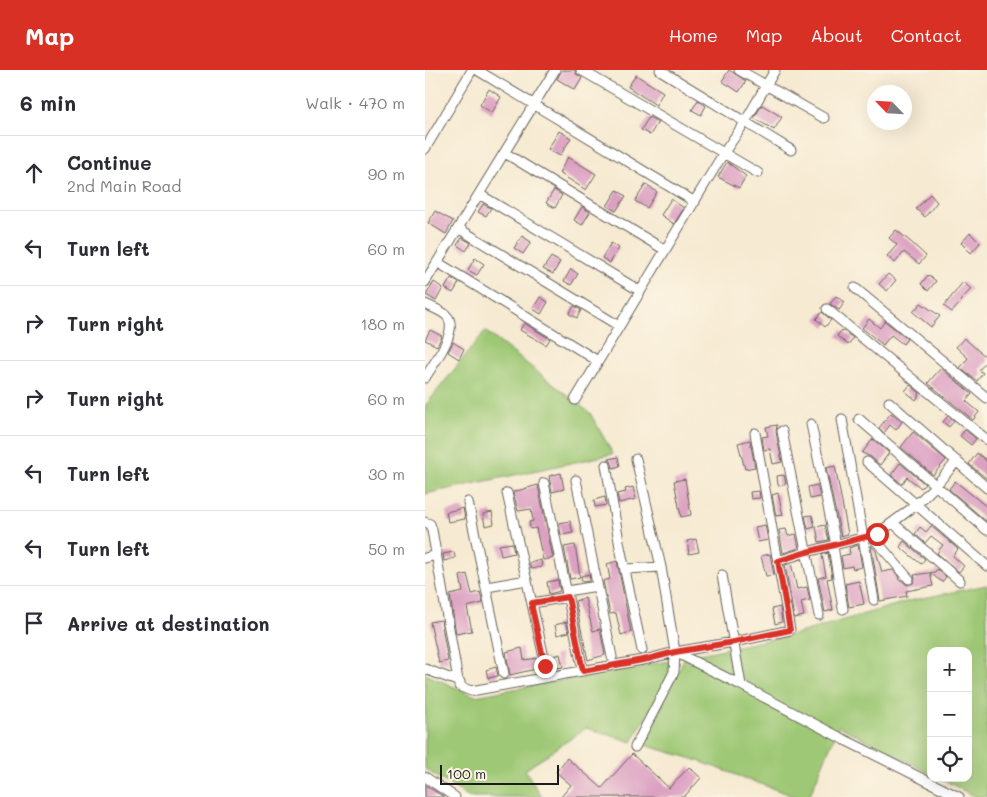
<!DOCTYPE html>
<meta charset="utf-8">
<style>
body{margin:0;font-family:Mali,sans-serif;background:#f7f7f7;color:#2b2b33}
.controls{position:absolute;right:15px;bottom:15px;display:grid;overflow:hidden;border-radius:10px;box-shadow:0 5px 20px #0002}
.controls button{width:45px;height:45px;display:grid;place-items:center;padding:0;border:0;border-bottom:1px solid #e1e1e2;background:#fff;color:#2b2b33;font:25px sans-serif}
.compass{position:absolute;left:442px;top:15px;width:45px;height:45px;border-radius:50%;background:#fff;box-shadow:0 5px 20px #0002;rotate:295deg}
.scale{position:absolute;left:15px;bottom:12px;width:119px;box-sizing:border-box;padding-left:5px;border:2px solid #1c1c1c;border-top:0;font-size:14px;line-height:18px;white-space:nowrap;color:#1c1c1c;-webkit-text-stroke:4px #fcf5e5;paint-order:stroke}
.stop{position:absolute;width:15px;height:15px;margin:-11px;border:4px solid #d93025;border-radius:50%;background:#fff}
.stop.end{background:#d93025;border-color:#fff;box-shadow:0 1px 5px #0008}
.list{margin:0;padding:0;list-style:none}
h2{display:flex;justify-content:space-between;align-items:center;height:65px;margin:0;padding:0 20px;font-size:21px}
h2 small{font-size:16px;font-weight:400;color:#7c7c81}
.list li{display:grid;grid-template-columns:32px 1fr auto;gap:15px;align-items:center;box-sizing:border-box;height:75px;padding:0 20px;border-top:1px solid #e1e1e2}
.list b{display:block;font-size:19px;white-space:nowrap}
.list p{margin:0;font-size:16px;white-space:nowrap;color:#7c7c81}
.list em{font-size:16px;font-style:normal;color:#7c7c81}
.icon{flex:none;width:28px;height:28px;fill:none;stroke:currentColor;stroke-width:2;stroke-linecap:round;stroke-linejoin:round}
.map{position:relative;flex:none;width:562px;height:727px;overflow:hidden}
header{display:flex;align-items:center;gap:30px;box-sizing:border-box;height:70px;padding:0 25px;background:#d93025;color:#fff}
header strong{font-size:24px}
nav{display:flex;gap:28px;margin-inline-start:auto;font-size:18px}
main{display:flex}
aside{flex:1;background:#fff}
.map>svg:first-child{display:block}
</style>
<header>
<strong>Map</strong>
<nav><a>Home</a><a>Map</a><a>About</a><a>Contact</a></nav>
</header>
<main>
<aside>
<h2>6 min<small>Walk · 470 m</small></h2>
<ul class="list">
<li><svg class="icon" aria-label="ahead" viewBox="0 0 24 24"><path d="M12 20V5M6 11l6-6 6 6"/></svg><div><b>Continue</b><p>2nd Main Road</p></div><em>90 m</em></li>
<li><svg class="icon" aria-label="left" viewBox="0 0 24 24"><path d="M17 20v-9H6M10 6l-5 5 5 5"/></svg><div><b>Turn left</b></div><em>60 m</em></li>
<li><svg class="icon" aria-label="right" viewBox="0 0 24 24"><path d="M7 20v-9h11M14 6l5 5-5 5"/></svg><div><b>Turn right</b></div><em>180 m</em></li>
<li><svg class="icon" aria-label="right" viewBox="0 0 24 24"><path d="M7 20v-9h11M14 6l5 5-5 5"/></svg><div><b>Turn right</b></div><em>60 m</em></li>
<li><svg class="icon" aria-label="left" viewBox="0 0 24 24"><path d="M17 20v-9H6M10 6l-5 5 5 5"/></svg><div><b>Turn left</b></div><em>30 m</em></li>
<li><svg class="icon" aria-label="left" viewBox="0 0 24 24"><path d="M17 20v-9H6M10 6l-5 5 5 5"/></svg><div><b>Turn left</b></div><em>50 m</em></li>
<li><svg class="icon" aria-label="arrive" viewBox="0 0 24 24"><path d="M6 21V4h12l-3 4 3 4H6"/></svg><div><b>Arrive at destination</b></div></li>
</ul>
</aside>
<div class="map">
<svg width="562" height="727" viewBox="0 0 562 727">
<rect width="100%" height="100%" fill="#fcf5e5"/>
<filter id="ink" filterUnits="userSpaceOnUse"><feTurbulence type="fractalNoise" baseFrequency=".02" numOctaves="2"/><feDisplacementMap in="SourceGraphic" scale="10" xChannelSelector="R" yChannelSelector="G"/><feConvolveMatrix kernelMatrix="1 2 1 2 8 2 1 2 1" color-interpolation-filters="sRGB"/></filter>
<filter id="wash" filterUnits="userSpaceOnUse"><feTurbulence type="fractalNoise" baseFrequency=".0096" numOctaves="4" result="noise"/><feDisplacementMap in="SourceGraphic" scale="20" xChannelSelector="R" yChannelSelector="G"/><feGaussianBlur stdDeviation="1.12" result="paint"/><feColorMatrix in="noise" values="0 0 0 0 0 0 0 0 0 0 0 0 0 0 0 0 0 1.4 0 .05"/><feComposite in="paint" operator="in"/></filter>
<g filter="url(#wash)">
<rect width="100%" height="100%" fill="#f6ead2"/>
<path fill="#9ec874" stroke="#5d7248" d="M60,261L165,343L188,384L0,424V336Z
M562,515V727H551L515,708H543V581H506V704L414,656L384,727H371L268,689L216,674L260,587L371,564L484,531Z
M245,591L243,607L207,672L161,658L100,700L117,727H44L0,699V604L50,626Z"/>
<g id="blocks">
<path fill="#dca0c2" d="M137,0H150L151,4L157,8L150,20L132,9Z
M304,0L321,11L314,22L297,11Z
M211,5L238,22L231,35L203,17Z
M64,19L76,27L67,43L55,35Z
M273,30L281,36L276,45L267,40Z
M337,35L357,47L349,60L329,48Z
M224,47L233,52L225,65L216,60Z
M134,61L146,68L135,86L123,79Z
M143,87L171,104L161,120L134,103Z
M302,92L321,106L314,118L293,107Z
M221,114L232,122L222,138L210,131Z
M129,120L137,125L130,138L121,133Z
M192,120L201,126L191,141L182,136Z
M505,124L512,132L500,147L491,139Z
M246,129L259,138L249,154L236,145Z
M58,134L66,138L61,146L53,142Z
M157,137L165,142L157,155L149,150Z
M10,141L28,151L21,164L3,153Z
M471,160L486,172L501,186L494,194L479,182L470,193L462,186L472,175L464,168Z
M545,163L555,173L546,183L536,173Z
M97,166L106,172L98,184L89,178Z
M37,168L46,173L41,181L32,175Z
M186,173L194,178L185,193L177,188Z
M126,187L135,192L128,204L118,199Z
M50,188L59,194L52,205L43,200Z
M146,199L153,204L146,215L139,211Z
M463,204L471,210L462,221L454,214Z
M503,205L511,211L503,221L496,214Z
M26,208L34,213L28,223L20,218Z
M9,212L18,218L11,231L1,225Z
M538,212L546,219L535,231L536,232L527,242L519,236Z
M411,226L420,232L414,240L405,234Z
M115,227L123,232L116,244L108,239Z
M496,233L515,246L506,257L488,242Z
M149,236L156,240L152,248L144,244Z
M397,242L406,250L400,257L391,249Z
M444,249L455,258L460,251L482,269L478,274L466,265L458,275L437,258Z
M99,253L125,269L121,275L95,260Z
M5,260L17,266L12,276L0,270Z
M417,260L428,268L423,275L412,266Z
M539,268L562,288V291L554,300L558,303L552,311L535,298L543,288L531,277Z
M28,272L39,279L34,289L23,282Z
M516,298L547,324L541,331L554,342L548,350L503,313Z
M485,315L495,323L491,330L480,321Z
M466,343L477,352L471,360L465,355L459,363L454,358Z
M523,346L529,351L524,357L518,352Z
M352,355L351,362L357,392L348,394L345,379L339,380L337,367L343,366L341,357Z
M540,360L551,369L546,375L535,366Z
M488,362L521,390L508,405L476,377Z
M448,369L464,383L455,395L446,387L437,383Z
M325,370L330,397L320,399L313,373Z
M552,383L562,391V409L544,394Z
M193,387L195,396L188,398L186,391L183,389Z
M475,393L500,414L496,418L482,407L477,414L466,405Z
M410,396L423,464L416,466L401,398Z
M136,403L139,419L127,422L124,406Z
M359,405L361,414L353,415L352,406Z
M260,409L266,445L256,447L249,411Z
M530,411L562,437V452L524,419Z
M113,415L128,488L118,490L111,458L105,459L104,452L108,451L106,439L93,441L88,422Z
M392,415L395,427L385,429L383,417Z
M208,417L211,429L194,433L192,424L201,422L200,419Z
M334,421L335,428L326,429L325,422Z
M353,423L358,445L351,446L347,425Z
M180,427L181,435L170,437L169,430Z
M38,438L40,449L23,452L21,442Z
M67,442L69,454L60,456L58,444Z
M387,445L390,457L383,459L380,446Z
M145,451L148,463L136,465L134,453Z
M340,455L343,470L333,472L330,457Z
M400,455L404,470L394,472L391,457Z
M506,456L533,479L528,486L539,496L534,502L512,483L518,475L506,466L500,473L490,464L495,457L501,462Z
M361,459L363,466L371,464L374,478L358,483L354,460Z
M271,469L274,482L264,484L262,471Z
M479,471L500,489L496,494L475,477Z
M87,473L89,483L76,486L74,475Z
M150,475L155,507L145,509L139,477Z
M433,475L437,497L428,499L427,496L418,498L416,486L425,484L424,478Z
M446,475L451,481L457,502L468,500L473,506L474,510H476L482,515L488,513L490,508L489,505L510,502L512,499L521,507L517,512L505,503L508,516L481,521L482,526L455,531Z
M29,482L30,488L19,491L18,484Z
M403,483L407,508L402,509L408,540L400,542L393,508L401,506L397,485Z
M345,484L349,505L341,506L336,486Z
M116,490L117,497L106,499L104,493Z
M192,491L206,562L196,565L191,543L185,544L178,511L185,509L182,494Z
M366,493L372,519L382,517L385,530L376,532L379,546L369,548L360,495Z
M42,504L47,524L55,522L58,533L42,537L47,561L31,564L25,525L38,522L35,506Z
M164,504L165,511L157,512L156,506Z
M133,510L135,521L124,524L122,512Z
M434,511L439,534L424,537L420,514Z
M160,528L167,558L168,561L175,559L180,585L163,590L150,531Z
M355,537L357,552L350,554L347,539Z
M16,550L23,591L14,593L5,552Z
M141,552L144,562L132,565L130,555Z
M97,578L99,590L113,588L115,598L85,605L81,582Z
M135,584L138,597L131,598L129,586Z
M71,597L73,606L63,608L61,600Z
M207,684L244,718L264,697L276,708L259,727H136L146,715L131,702L142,688L177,718Z
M0,715L19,727H0Z"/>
</g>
</g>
<g filter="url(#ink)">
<use href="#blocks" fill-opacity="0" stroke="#68645c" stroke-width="1"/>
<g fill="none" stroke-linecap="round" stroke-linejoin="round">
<defs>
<path id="minor" d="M52,0L270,132
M156,0L333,103
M235,0L366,80
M314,0L399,48
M0,79L47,0
M80,83L240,180
M54,124L215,221
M33,158L194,256
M12,192L173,291
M0,212L130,0
M430,218L562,328
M0,234C6,237 15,240 21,245C36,259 8,294 0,308
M402,239L562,370
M150,330L298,84L320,52L350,0
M464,332L562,418
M417,349L449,530
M434,349L562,460
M386,354L411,475
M357,361L394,545
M442,392L562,496
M181,395L195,477L217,580
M151,410L187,587
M119,413L158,601
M82,423L121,596
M43,432L79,604
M0,452L5,454L7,460L34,616L46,621L223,589L250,582L316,615L416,668L534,727
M468,453L535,511
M446,465L484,509
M408,476L418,539
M0,488L11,485
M353,491L382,482L452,464L491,435L511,415L532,391
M201,499L236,497
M297,505L316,615
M62,517L102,510
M142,521L172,516
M107,533L143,527
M250,582L309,572L365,560L330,363
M0,599L35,612
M210,677L249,602L250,582L236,497L211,389
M0,707L30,727"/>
</defs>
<use href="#minor" stroke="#68645c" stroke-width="11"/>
<use href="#minor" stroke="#fff" stroke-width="9"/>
</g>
</g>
<g fill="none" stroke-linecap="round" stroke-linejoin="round" filter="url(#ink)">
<path stroke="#d93025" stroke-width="6" d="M120,596L107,538V533L143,527L158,601L223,589L250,582L309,572L365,560L353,491L382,482L452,464"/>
</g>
</svg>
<div class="controls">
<button>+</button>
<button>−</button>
<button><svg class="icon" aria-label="locate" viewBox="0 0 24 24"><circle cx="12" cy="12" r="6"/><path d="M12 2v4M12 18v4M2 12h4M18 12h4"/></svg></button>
</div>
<svg class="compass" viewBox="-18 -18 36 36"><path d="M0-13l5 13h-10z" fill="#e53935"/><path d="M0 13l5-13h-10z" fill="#7c7c81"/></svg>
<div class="scale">100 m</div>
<div class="stop" style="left:452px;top:464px"></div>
<div class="stop end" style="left:120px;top:596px"></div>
</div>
</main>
